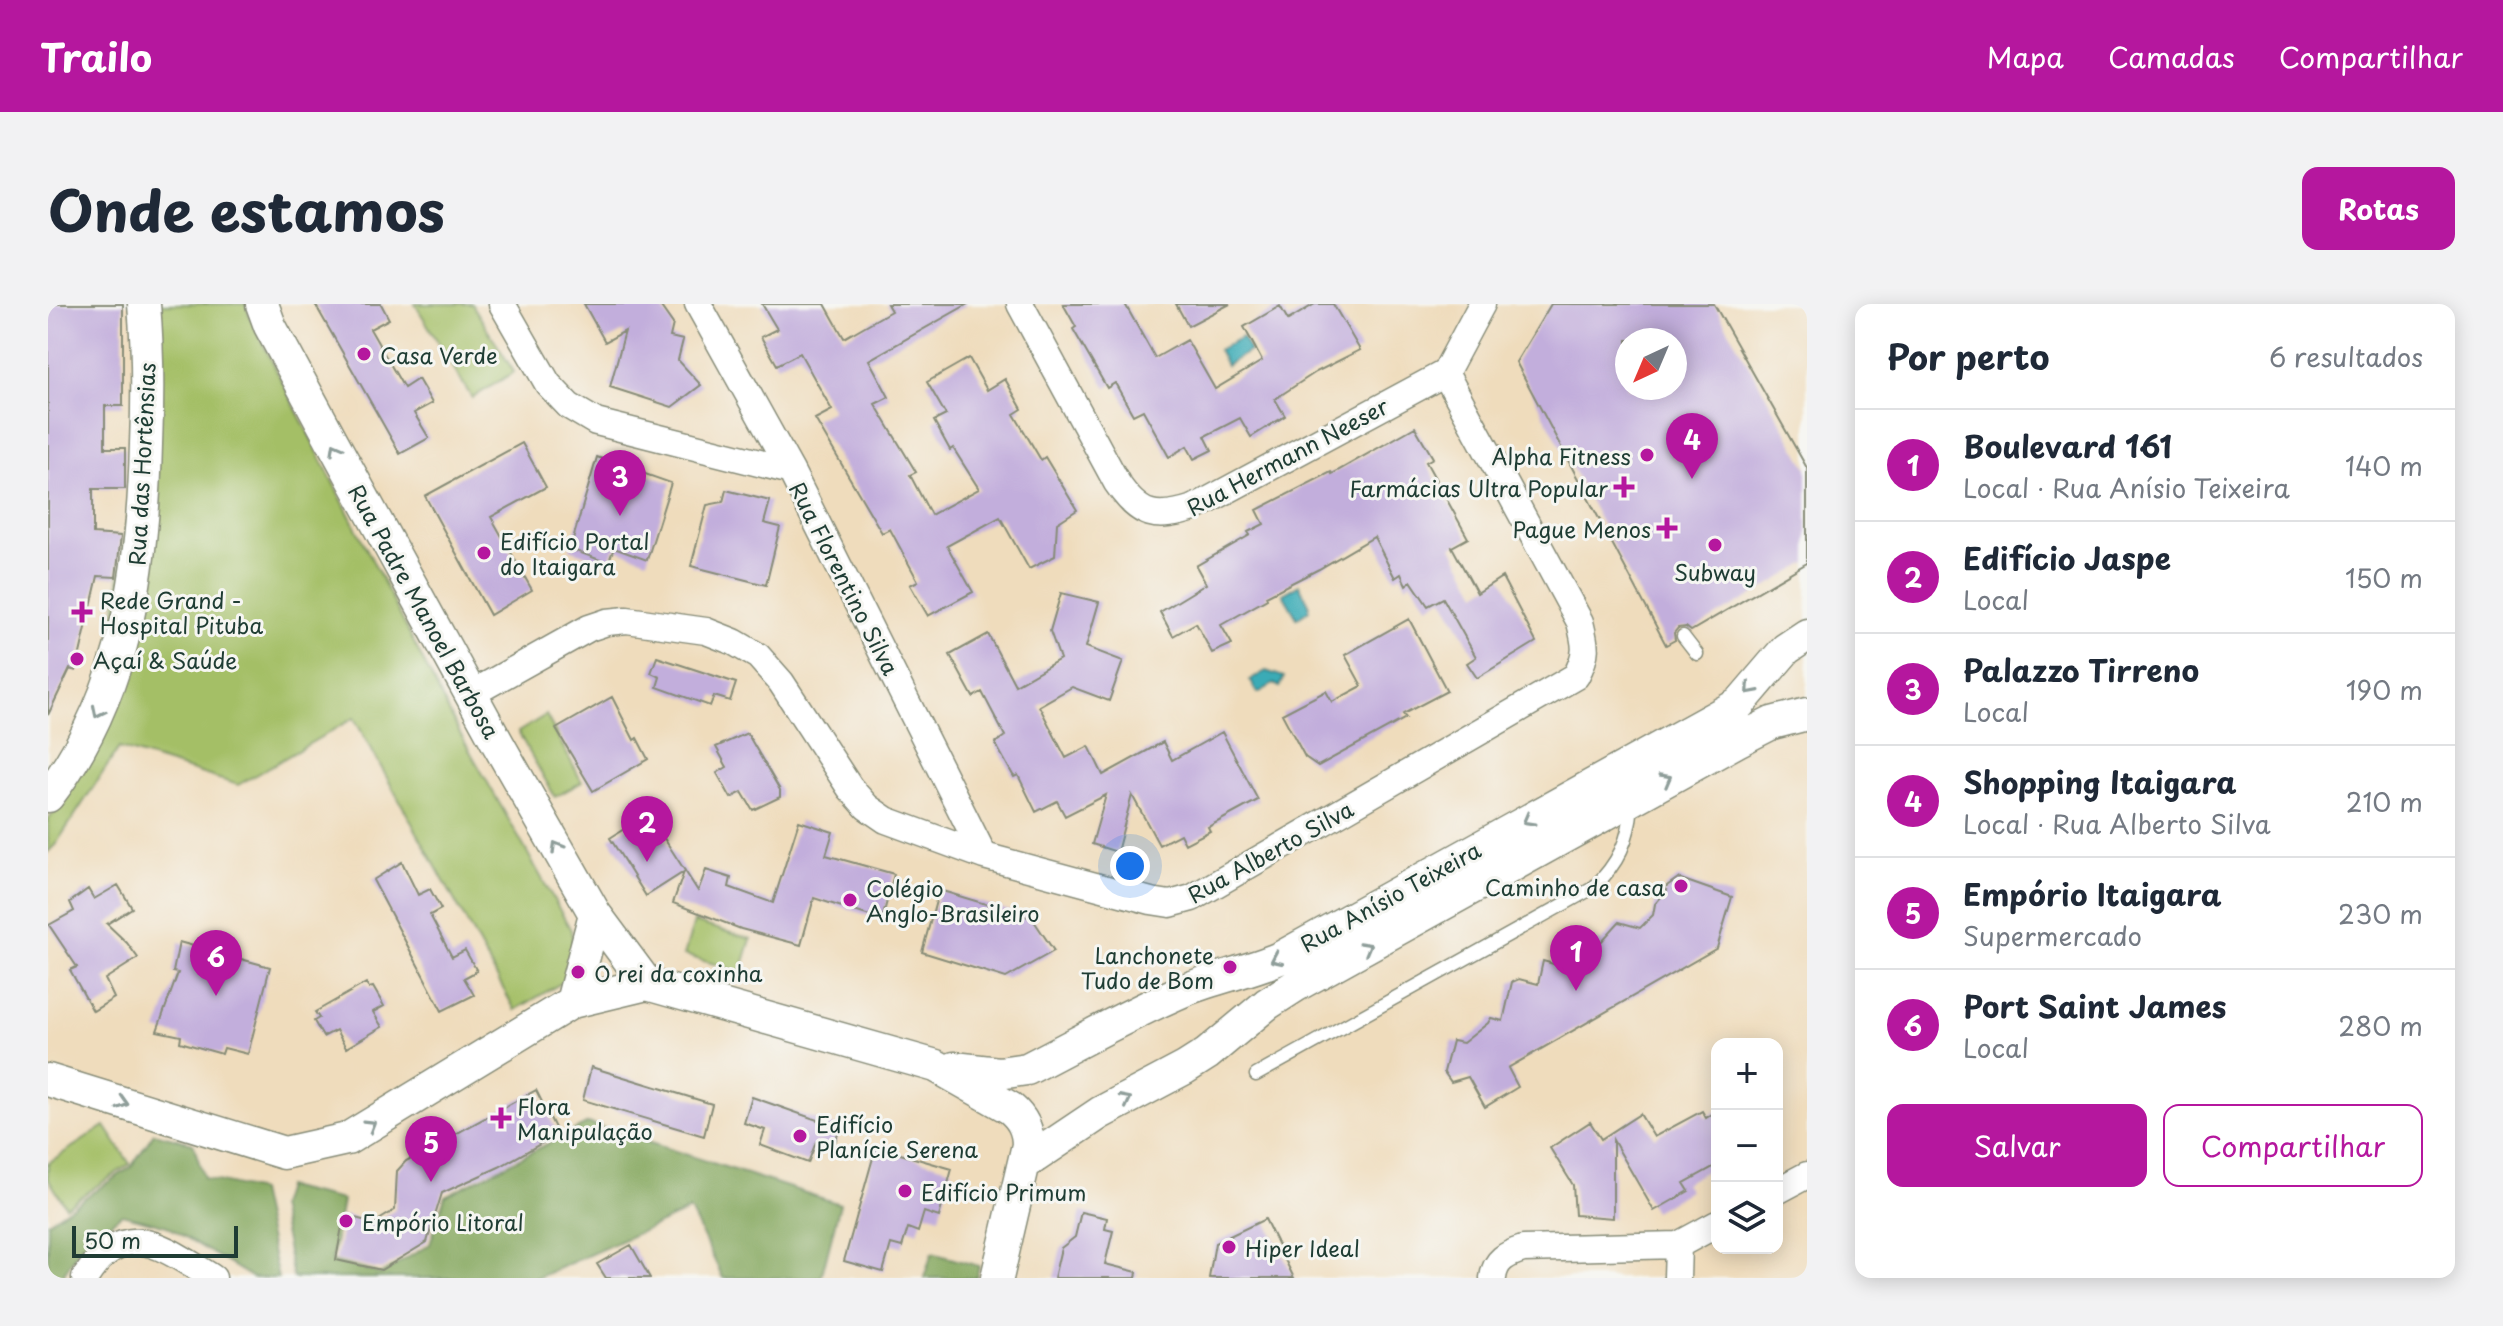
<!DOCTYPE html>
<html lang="pt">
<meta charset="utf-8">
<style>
body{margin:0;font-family:"Playpen Sans",sans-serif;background:#f2f2f3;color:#1f2937}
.controls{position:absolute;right:24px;bottom:24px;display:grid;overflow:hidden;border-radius:16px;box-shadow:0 4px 20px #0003}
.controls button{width:72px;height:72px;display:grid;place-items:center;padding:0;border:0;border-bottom:2px solid #e0e1e3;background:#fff;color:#1f2937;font:40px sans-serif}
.compass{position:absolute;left:1567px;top:24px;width:72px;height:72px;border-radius:50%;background:#fff;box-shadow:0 4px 20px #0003;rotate:224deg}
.scale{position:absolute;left:24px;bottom:20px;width:166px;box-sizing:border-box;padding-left:8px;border:4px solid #1f3d34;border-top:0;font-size:22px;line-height:28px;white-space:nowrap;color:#1f3d34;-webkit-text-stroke:6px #f6f6f2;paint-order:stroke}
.you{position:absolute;left:1082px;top:562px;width:28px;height:28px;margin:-20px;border:6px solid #fff;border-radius:50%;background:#1a73e8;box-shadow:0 0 0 12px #1a73e833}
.badge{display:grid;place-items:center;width:52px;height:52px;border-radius:50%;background:#b5179e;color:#fff;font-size:26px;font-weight:700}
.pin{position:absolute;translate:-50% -66px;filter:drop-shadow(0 2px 4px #0008)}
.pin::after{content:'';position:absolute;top:42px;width:28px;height:24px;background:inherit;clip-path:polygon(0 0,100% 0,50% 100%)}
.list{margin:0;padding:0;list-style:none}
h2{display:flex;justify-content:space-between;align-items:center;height:104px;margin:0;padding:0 32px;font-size:34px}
h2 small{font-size:26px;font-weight:400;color:#747a83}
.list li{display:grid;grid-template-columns:52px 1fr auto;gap:24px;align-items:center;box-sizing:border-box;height:112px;padding:0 32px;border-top:2px solid #e0e1e3}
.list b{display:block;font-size:30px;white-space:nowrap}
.list p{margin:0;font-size:26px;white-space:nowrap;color:#747a83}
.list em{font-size:26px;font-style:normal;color:#747a83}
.actions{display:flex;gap:16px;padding:24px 32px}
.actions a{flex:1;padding:18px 0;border:2px solid #b5179e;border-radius:16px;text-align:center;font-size:28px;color:#b5179e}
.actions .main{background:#b5179e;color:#fff}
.icon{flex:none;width:44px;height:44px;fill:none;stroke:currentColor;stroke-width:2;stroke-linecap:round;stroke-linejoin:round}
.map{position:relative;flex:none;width:1759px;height:974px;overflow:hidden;border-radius:16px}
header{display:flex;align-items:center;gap:48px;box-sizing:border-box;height:112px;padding:0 40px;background:#b5179e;color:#fff}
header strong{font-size:38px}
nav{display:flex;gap:44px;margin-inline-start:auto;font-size:28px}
.intro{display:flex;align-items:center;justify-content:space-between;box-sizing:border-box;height:192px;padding:0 48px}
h1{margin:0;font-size:56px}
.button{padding:20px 36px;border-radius:16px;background:#b5179e;color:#fff;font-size:28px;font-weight:700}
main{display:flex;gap:48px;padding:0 48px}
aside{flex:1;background:#fff;border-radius:16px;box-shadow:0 4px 20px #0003}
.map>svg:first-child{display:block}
</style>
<header>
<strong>Trailo</strong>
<nav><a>Mapa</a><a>Camadas</a><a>Compartilhar</a></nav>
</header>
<div class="intro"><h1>Onde estamos</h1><a class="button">Rotas</a></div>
<main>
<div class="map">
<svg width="1759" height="974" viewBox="0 0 1759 974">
<rect width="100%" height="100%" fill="#f6f6f2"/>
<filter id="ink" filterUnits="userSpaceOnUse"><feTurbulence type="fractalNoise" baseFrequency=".0125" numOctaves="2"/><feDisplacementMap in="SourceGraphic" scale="16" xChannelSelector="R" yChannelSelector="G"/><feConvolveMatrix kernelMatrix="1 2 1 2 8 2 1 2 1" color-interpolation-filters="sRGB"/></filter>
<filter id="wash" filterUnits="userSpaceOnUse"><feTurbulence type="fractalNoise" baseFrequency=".006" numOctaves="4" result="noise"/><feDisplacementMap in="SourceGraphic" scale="32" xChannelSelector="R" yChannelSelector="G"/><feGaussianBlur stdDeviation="1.8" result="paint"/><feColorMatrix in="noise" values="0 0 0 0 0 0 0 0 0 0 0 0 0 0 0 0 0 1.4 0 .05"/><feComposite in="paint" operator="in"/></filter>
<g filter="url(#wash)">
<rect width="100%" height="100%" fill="#efdcbc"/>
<path fill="#a4bf66" stroke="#627e4d" stroke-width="2" d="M108,0H198L202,14L410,426L523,626L527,654L520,675L467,706L306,414L190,481L71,444L8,540L0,548V515L8,507L51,427Z
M367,0H424L466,68L424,94Z
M498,411L534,478L507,493L470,428Z
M646,618L703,635L693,668L636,651Z
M57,822L82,860L18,902L0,874V859Z"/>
<path fill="#83a65b" stroke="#517248" stroke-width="2" d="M540,819L792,900L773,974H675L642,906L489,974H245L231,902L237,883L294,896L284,957L333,970L382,940L397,892Z
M106,829L145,839L156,874L211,887L230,974H205L119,922L74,910L34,941L13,974H0V918L83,863Z
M884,949L931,962L928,974H876Z"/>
<path fill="#3aabb6" stroke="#2c7475" stroke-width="2" d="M1194,33L1202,47L1178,61L1170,46Z
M1251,281L1261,300V306L1249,314L1235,290Z
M1218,367L1236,373L1232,383L1226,380L1210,389L1202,376Z"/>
<g id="blocks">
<path fill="#c2aedc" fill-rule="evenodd" d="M0,0H75V102H57V144H77V185H45V230L73,232L68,273L50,272L28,367L22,365L0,411Z
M267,0H333L341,15L322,25L356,84L370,75L384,99L366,109L381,134L352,150Z
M536,0H611L625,20L622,33L635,36L630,56L653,81L624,103L562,83L577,27L557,38Z
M714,0H777L796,34L843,7L839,0H920L821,56L841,93L827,100L868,168L862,171L883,211L931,185L905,144L902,146L886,117L898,111L879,78L921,54L939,86L957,75L974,105L966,110L993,156L997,153L1029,206L1009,219L1007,252L981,265L952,213L899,242L925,288L880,312L862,281L870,277L842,225L834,229L767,115L784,106L752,49L729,61L713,33L729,25Z
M1015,0H1077L1107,54L1139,36L1167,85L1214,57L1196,23L1232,2L1240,16L1267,0H1285L1312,46L1268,68L1227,95L1237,112L1203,133L1192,114L1157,132L1164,146L1146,155L1139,142L1121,153L1095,106L1085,111L1067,79L1059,84L1025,25L1028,23Z
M1128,0H1182L1140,22Z
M1503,0H1666L1759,164V259L1643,327L1638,323L1630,324L1626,329L1627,336L1618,341L1468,58ZM1579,36H1627V84H1579Z
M1367,123L1385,154L1378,158L1420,234L1404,243L1429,289L1454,273L1488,338L1429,374L1419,359L1428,353L1395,294L1380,302L1363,277L1358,281L1353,270L1347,274L1326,233L1271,265L1218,292L1219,295L1173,321L1184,340L1164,349L1148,319L1125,332L1112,308L1158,280L1148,262L1202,231L1200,228L1216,220L1209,206L1283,168L1284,170Z
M474,139L498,183L443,213L484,286L442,311L377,192Z
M549,153L623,179L599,256L566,244L560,259L522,245Z
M678,186L722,197L716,219L732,223L718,281L643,262L659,201L675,198Z
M1013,289L1051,298L1038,343L1075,357L1061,397L1024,383L991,402L1018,454L1041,442L1055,471L1115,438L1124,456L1174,428L1210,496L1160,523L1162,527L1137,540L1132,530L1111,541L1084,491L1069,548L1044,540L1058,491L1017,512L1009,497L988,508L970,471L966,473L947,439L957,432L934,388L925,393L902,351L940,330L967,381L1012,355L1002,327Z
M1361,315L1399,387L1355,410L1358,414L1270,462L1257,453L1234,410L1278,387L1284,398L1314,382L1297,351Z
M609,353L688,379L682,397L666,392L662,402L609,383L612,373L603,369Z
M564,393L586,436L589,434L600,455L545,487L508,425Z
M699,429L732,486V493L705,506L694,488L683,494L669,469L679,463L668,443Z
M590,516L602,534L612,528L650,587L658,566L683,574L681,583L725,599L751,517L785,528L778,551L846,570L834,616L766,594L753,641L693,625L625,599L636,568L598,592L562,534Z
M354,558L370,591L382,585L393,605L382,611L404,653L417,646L429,667L416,674L426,691L394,707L325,576Z
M1630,574L1684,593L1669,644L1460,764L1470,783L1437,803L1420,773L1403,778L1396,768L1404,737L1415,739L1440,719L1443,714L1455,717L1464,678L1471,675L1490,680L1495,657L1516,663L1532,652L1537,634L1553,638L1571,618L1592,624L1605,611L1607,600L1619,586L1616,584Z
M70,581L84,604L59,620L79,639L90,654L57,675L66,694L45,707L22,666L29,663L1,621L26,607L22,598L40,585L46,595Z
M891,586L984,614L1006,647L958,674L874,648Z
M131,638L222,663L200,750L176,744L174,750L132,738L133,732L109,727L130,669L125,668Z
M318,679L321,684L325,683L336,702L325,708L334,723L298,744L288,726L275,733L266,717L271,714L267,708Z
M543,763L664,800L656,832L535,796Z
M488,786L510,830L451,863L394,889L379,938L333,966L288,956L296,911L326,919L347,906L349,867L358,857Z
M704,793L792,824L785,844L768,838L760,859L712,841L717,826L696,819Z
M1654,807L1658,814L1669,807V861L1636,879L1641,887L1606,907L1565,836V914L1527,911L1525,881L1502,844L1542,818L1553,835L1592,810L1606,833Z
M828,843L904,865L891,913L876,908L870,928L860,924L854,943L843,940L835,968L796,957Z
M1033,908L1059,914L1057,925L1065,927L1057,960L1089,968L1088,974H1006L1013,944L1027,933Z
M1217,915L1246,974H1161L1167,939Z
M583,941L602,974H558L549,960Z"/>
</g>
</g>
<g filter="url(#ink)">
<use href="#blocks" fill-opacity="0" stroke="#878c78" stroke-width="2"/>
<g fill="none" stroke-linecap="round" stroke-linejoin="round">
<defs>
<path id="service" d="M1635,332L1649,350
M1208,771L1545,584C1571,559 1581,536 1584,501"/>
<path id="minor" d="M454,0L500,80L521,102L548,118L743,167
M650,0L743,167L936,552
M972,0L1069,179C1092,213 1108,216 1146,204L1397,69L1434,0
M423,390L541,324L559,318L579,316L658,327L686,338L710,352L733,378L802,484L819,503L838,516L936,552L1103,597L1122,600L1144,594L1528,372C1540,349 1538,342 1532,318L1397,69
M1729,887L1759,871
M37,974C78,910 116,944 165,974
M1445,974C1447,956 1459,950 1475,945L1630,941L1669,920
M1629,974L1630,941"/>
<path id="tertiary" d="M214,0L222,22L283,135L450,440L547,610L599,680
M0,492C78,391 95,265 98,140C100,93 100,47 96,0
M524,698L547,610
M906,764L951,769L979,765C1032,738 1084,708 1139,685C1170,673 1201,667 1232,654L1691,400L1738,345L1759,331
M0,776L236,849L299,835L524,698L599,680L888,762L962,804C974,814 980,825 980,841L949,974
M976,860L1052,809L1137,764L1159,750L1219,700L1247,682L1689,437L1724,419L1759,410"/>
</defs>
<use href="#service" stroke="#878c78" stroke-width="15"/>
<use href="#minor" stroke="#878c78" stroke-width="29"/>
<use href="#tertiary" stroke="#878c78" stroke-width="35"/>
<use href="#service" stroke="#fff" stroke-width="12"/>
<use href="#minor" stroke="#fff" stroke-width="26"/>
<use href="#tertiary" stroke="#fff" stroke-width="32"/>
</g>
<defs><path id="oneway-chevron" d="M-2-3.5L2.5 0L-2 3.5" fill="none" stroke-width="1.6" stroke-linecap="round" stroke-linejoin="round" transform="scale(2)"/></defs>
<g stroke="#8f9e9a">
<use href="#oneway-chevron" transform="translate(288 144) rotate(-119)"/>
<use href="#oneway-chevron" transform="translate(1703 385) rotate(131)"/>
<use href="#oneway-chevron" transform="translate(50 408) rotate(116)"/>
<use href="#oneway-chevron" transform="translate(1618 475) rotate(-29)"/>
<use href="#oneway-chevron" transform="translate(1480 516) rotate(151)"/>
<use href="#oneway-chevron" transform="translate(509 543) rotate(-120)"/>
<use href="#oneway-chevron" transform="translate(1318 643) rotate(-29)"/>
<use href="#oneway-chevron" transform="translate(1228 655) rotate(155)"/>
<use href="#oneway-chevron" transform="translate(1078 796) rotate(-27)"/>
<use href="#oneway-chevron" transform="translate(75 799) rotate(17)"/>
<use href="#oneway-chevron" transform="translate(322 821) rotate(-31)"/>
</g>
</g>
<g fill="#b5179e" stroke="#f6f6f2" stroke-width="3">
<circle cx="316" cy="50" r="8"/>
<circle cx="1599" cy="151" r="8"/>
<path d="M1572 171h8v8h8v8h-8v8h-8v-8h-8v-8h8z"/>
<path d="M1615 212h8v8h8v8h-8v8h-8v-8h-8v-8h8z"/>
<circle cx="1667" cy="241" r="8"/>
<circle cx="436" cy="249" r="8"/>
<path d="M30 296h8v8h8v8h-8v8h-8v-8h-8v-8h8z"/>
<circle cx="29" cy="355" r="8"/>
<circle cx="1633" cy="582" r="8"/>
<circle cx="802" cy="596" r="8"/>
<circle cx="1182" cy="663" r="8"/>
<circle cx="530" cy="668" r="8"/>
<path d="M449 802h8v8h8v8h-8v8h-8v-8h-8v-8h8z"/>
<circle cx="752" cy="832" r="8"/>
<circle cx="857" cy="887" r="8"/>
<circle cx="298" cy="917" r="8"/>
<circle cx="1181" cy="943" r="8"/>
</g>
<g text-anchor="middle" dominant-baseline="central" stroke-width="6" stroke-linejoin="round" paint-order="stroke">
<g font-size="22" fill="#1f3d34" stroke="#f6f6f2" text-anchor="start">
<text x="332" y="50">Casa Verde</text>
<text x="1583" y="151" text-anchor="end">Alpha Fitness</text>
<text x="1560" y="183" text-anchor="end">Farmácias Ultra Popular</text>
<text x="1603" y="224" text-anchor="end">Pague Menos</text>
<text x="452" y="236">Edifício Portal<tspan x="452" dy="25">do Itaigara</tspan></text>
<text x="1667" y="267" text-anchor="middle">Subway</text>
<text x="52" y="295">Rede Grand -<tspan x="52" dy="25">Hospital Pituba</tspan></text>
<text x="45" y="355">Açaí &amp; Saúde</text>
<text x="1617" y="582" text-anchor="end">Caminho de casa</text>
<text x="818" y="583">Colégio<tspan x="818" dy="25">Anglo-Brasileiro</tspan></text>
<text x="1166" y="650" text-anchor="end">Lanchonete<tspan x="1166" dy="25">Tudo de Bom</tspan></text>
<text x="546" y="668">O rei da coxinha</text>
<text x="469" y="801">Flora<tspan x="469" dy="25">Manipulação</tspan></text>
<text x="768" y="819">Edifício<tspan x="768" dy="25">Planície Serena</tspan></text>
<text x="873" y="887">Edifício Primum</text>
<text x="314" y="917">Empório Litoral</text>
<text x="1197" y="943">Hiper Ideal</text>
</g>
<g font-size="22" fill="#1f3d34" stroke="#f6f6f2">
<text transform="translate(1239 152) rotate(-28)">Rua Hermann Neeser</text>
<text transform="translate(93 160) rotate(-87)">Rua das Hortênsias</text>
<text transform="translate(797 274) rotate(63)">Rua Florentino Silva</text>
<text transform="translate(377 307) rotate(61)">Rua Padre Manoel Barbosa</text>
<text transform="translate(1222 547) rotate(-29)">Rua Alberto Silva</text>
<text transform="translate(1342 592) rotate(-29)">Rua Anísio Teixeira</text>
</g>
</g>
</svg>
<div class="controls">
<button>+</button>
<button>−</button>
<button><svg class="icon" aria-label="layers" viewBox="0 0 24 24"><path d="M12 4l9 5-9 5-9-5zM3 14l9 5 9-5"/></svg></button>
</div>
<svg class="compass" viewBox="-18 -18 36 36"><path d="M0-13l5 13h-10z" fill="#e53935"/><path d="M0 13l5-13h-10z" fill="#747a83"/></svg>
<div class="scale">50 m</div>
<div class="you"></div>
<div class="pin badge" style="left:1528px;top:687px">1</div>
<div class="pin badge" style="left:599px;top:558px">2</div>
<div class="pin badge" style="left:572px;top:212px">3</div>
<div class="pin badge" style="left:1644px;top:175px">4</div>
<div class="pin badge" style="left:383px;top:878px">5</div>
<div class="pin badge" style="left:168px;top:692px">6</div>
</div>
<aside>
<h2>Por perto<small>6 resultados</small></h2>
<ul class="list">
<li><span class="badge">1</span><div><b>Boulevard 161</b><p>Local · Rua Anísio Teixeira</p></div><em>140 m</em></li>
<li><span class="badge">2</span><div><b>Edifício Jaspe</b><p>Local</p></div><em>150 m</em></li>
<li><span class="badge">3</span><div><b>Palazzo Tirreno</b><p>Local</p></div><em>190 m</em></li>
<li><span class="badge">4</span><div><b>Shopping Itaigara</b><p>Local · Rua Alberto Silva</p></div><em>210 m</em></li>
<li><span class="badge">5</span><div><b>Empório Itaigara</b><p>Supermercado</p></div><em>230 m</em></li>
<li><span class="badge">6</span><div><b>Port Saint James</b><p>Local</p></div><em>280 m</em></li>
</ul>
<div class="actions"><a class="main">Salvar</a><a>Compartilhar</a></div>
</aside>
</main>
